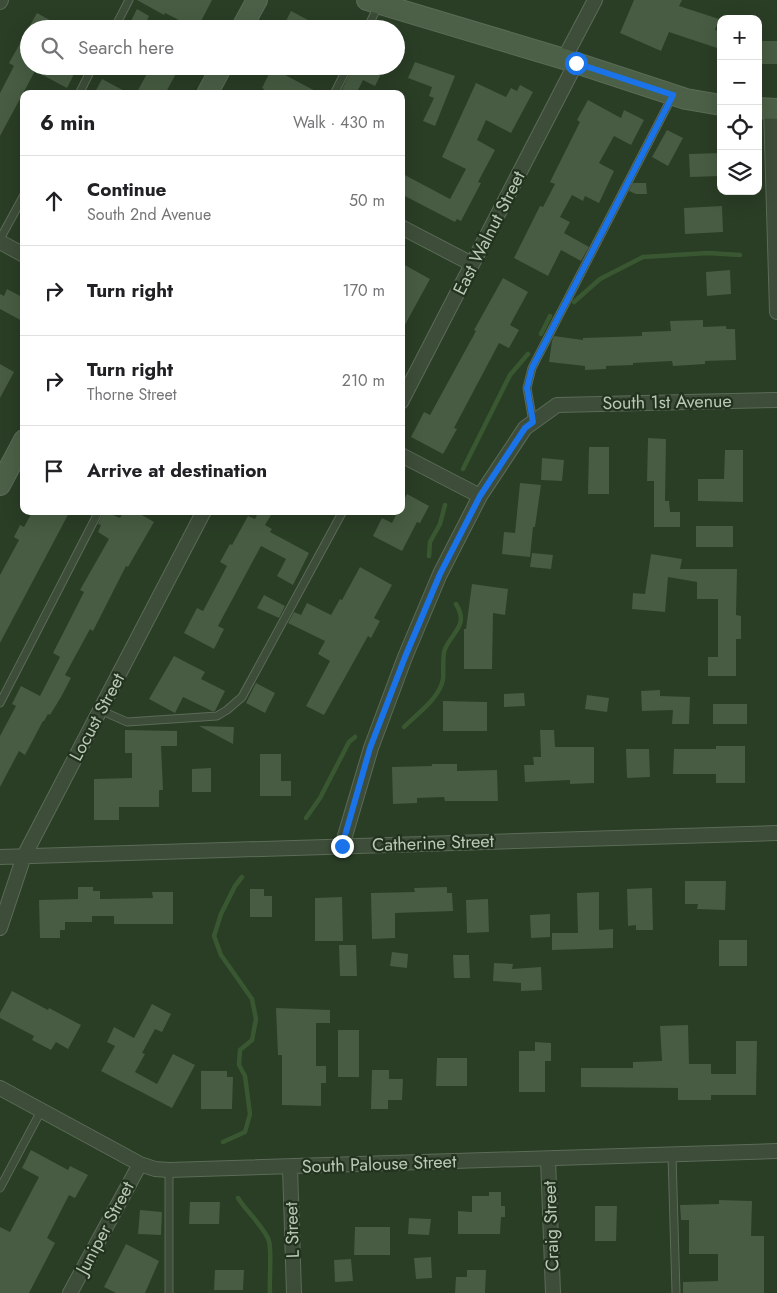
<!DOCTYPE html>
<meta charset="utf-8">
<style>
body{margin:0;font-family:Jost,sans-serif;background:#f6f6f6;color:#202124}
.controls{position:absolute;right:15px;top:15px;display:grid;overflow:hidden;border-radius:10px;box-shadow:0 5px 20px #0002}
.controls button{width:45px;height:45px;display:grid;place-items:center;padding:0;border:0;border-bottom:1px solid #e0e0e0;background:#fff;color:#202124;font:25px sans-serif}
.stop{position:absolute;width:15px;height:15px;margin:-11px;border:4px solid #1a73e8;border-radius:50%;background:#fff}
.stop.end{background:#1a73e8;border-color:#fff;box-shadow:0 1px 5px #0008}
.list{margin:0;padding:0;list-style:none}
h2{display:flex;justify-content:space-between;align-items:center;height:65px;margin:0;padding:0 20px;font-size:21px}
h2 small{font-size:16px;font-weight:400;color:#757577}
.list li{display:grid;grid-template-columns:32px 1fr auto;gap:15px;align-items:center;box-sizing:border-box;height:90px;padding:0 20px;border-top:1px solid #e0e0e0}
.list b{display:block;font-size:19px;white-space:nowrap}
.list p{margin:0;font-size:16px;white-space:nowrap;color:#757577}
.list em{font-size:16px;font-style:normal;color:#757577}
.icon{flex:none;width:28px;height:28px;fill:none;stroke:currentColor;stroke-width:2;stroke-linecap:round;stroke-linejoin:round}
.map{position:relative;flex:none;width:777px;height:1293px;overflow:hidden}
.search{position:absolute;background:#fff;box-shadow:0 5px 20px #0002;left:20px;top:20px;width:385px;height:55px;display:flex;align-items:center;gap:12px;box-sizing:border-box;padding:0 18px;border-radius:28px;color:#757577;font-size:19px}
.panel{position:absolute;background:#fff;box-shadow:0 5px 20px #0002;left:20px;top:90px;width:385px;height:425px;border-radius:10px}
.map>svg:first-child{display:block}
</style>
<div class="map">
<svg width="777" height="1293" viewBox="0 0 777 1293">
<rect width="100%" height="100%" fill="#2a3d25"/>
<g fill="none" stroke-linecap="round" stroke-linejoin="round">
<path stroke="#395831" stroke-width="4.5" d="M574,302L600,279L643,257L708,253L740,255
M541,334L550,316
M463,469L510,375L528,354
M429,556L430,542L440,524L445,505
M404,727C417,714 440,698 443,679C444,671 442,655 445,649C453,631 469,625 456,604
M306,818L320,798L349,742L355,737
M223,1142L245,1132L250,1114L245,1076L239,1065L240,1050L252,1040L256,1019L252,999L221,955L214,936L221,914L235,886L242,877
M238,1198C246,1211 265,1228 269,1241C272,1252 269,1280 270,1293"/>
</g>
<path fill="#475c42" d="M137,0H212L197,29L165,13L164,15Z
M634,0H682L679,6L719,19L715,30L721,32V36L717,48L669,32L661,51L620,33Z
M137,9L149,16L143,29H127Z
M291,11L308,20L303,29H282Z
M37,13L66,29H29V66H60L74,74L67,88L35,71L0,136V93L14,66L9,63Z
M760,41H777V64H760Z
M415,62L455,76L435,126L423,121L434,98L429,96L432,87L408,78Z
M151,66H180L165,94H136Z
M353,66H385L375,86L363,80L356,94H340Z
M272,68L321,94H262L264,89L262,88Z
M102,79L130,94H94Z
M476,83L506,97L511,88L517,91L520,85L533,92L511,133L486,120L477,140L495,150L478,182L481,183L461,221L457,219L455,222L401,194V173L450,199L466,169L442,157Z
M588,100L621,118L624,110L644,120L631,145L614,136L599,163L614,171L599,203L585,196L583,201L572,195L560,217L570,222L564,233L589,247L581,261L561,250L548,276L514,258L540,206L543,207L555,184L550,182L580,122L577,120Z
M667,130L683,138L668,166L652,157Z
M721,153V176L690,177L689,154Z
M633,183H646L647,194H636L629,191Z
M722,206L723,232L685,234L684,208Z
M401,263L430,279L401,332Z
M730,270L731,294L707,296L706,272Z
M503,278L528,292L510,325L519,330L509,348L499,343L454,428L457,429L443,454L411,437L424,412L430,415L476,331L474,330Z
M7,289L24,298V322L0,309V294L4,296Z
M703,320V327L726,326V329H735L736,360L705,361V364L673,366L672,361L633,363V365L606,366V369L585,370V366L549,362L552,341L554,336L583,340V338L642,336V332L671,331L670,321Z
M0,364L14,372L0,398Z
M648,438L666,439L665,501H669L670,512H680V527H654V481H647Z
M589,447H609V494H588Z
M725,450H743V502L698,501V479H724Z
M542,458L564,460L562,481L541,480Z
M520,483L541,485L535,527H533L530,557L502,554L504,532L515,533Z
M407,494L429,506L420,523L417,522L402,551L373,536L382,518L392,523L398,511H401V506Z
M33,511H70L0,643V575L19,540L14,537L20,525L24,527Z
M104,511L120,518L124,511H135L154,522L128,567L126,566L93,631L90,629L65,675L71,678L61,697L50,715L48,714L44,721H43L25,755L19,751L0,787V736L16,706L12,704L21,686L40,696L60,657L53,653L84,592L80,590L109,539L98,532L101,525L98,524Z
M259,511H264L271,515L265,525L272,529L270,532L309,553L293,585L277,576L286,559L261,546L218,626L224,629L214,649L184,633L197,608L203,611L227,566L220,562L230,544L232,545L248,516L255,519Z
M696,526H733V547H696Z
M532,553L553,555L551,569L530,567Z
M651,554L682,559L680,569H737L736,615L741,616V639H736V676H708V657H718V599H697V582L668,577L665,612L632,609L633,593L645,594Z
M360,567L392,585L374,618L380,621L371,638L368,636L324,715L306,706L330,661L318,654L325,641L288,623L294,612L301,615L307,603L331,615L340,599L342,600Z
M472,584L508,589L505,615L493,613L492,669H464V629H466Z
M264,595L285,606L279,618L257,608Z
M174,656L205,672L201,679L225,691L215,711H212L183,697L175,713L149,699Z
M256,683L275,693L265,713L246,703Z
M660,690V696L690,697L689,724H672L673,710L642,711L641,691Z
M524,693L525,706L504,707V694Z
M587,695L609,698L607,712L585,709Z
M443,701L487,702V731H443Z
M713,704H747V724H713Z
M199,726L234,727L233,744Z
M125,730L177,731V746H161L163,790H159V807H119V820H94V779L132,778V753H125Z
M540,730H554L555,747H594V783L570,784V780L525,782L524,765H534L533,757H541Z
M716,746H745V783H716V774H673L674,749H716Z
M626,749H649L650,777L627,778Z
M260,754H281V781H291V796H260Z
M432,764H457V771L497,770L498,801H445L444,797L417,798V803L393,804L392,767L432,766Z
M211,768V792H192V769Z
M685,881H726L725,910L697,909L698,904H685Z
M78,887H93V891H100V899L153,898L152,892H173V924H114V916H92V922H65V930H60V938H40L39,900L78,899Z
M447,887V893H452L453,911L395,913V938L372,939L371,893L415,892L414,888Z
M652,888L653,930H636V925L628,926L627,889Z
M250,889H264V896H272V917H250Z
M599,892V930L613,929V948L552,950V933H578L577,893Z
M342,897L343,941H315V898Z
M488,899L489,932L467,933L466,900Z
M550,914V937L531,938L530,915Z
M719,940H747V966H719Z
M339,945H356L357,976H340Z
M392,952L408,954L407,968L390,966Z
M453,955H469L470,978H454Z
M494,963L513,964L512,969L541,967L542,990L521,991V983L493,981Z
M12,991L48,1010L49,1008L81,1025L68,1049L56,1042L51,1050L32,1040L34,1036L0,1018V1013Z
M152,1004L171,1014L162,1032L155,1029L142,1053L145,1054L135,1072L157,1084L173,1054L195,1065L172,1108L101,1071L115,1046L107,1042L114,1027L134,1038Z
M276,1008L330,1010V1023H316V1066H326V1083H321V1106L282,1105V1055H278Z
M688,1025L689,1064H711V1074H736V1041H757L756,1095H711V1100H678V1088L581,1087V1068H633V1062L662,1061L660,1026Z
M338,1030H359V1077H338Z
M535,1042L551,1043V1061H545V1092H519V1051H535Z
M437,1058H467V1086H436Z
M372,1070H389V1079H403L402,1100H388V1109H371Z
M201,1071H227V1077H233L232,1109H201Z
M31,1150L68,1170L70,1166L88,1175L75,1198L69,1195L47,1238L55,1243L29,1293H0V1227L10,1232L39,1177L22,1168Z
M489,1192H501V1206H505V1217H501L500,1234H458V1211L472,1212V1196H489Z
M719,1200L752,1201L751,1236H764V1293H683V1282L718,1281V1254H689V1220H681L680,1205L719,1204Z
M190,1202H220L219,1224H189Z
M595,1206H617L616,1241H595Z
M140,1210L162,1212L161,1235L138,1234Z
M409,1218L431,1219L429,1235L408,1234Z
M355,1227H390V1255H354Z
M126,1244L159,1261L145,1293H116L104,1287Z
M431,1257L432,1278L416,1279L414,1258Z
M351,1259L353,1281L335,1282L334,1260Z
M215,1270H244L243,1290H214Z
M467,1270H486L485,1293H455L456,1277H467Z"/>
<g fill="none" stroke-linecap="round" stroke-linejoin="round">
<defs>
<path id="service" d="M114,29L129,0
M367,29L378,6
M79,94L93,66
M334,94L348,66
M0,239L24,195
M533,422L527,388L532,368L672,97
M0,703L99,511
M100,710L127,722L217,716L227,710L242,697L343,511
M672,1155L676,1293
M169,1170V1293
M0,1188L41,1111"/>
<path id="minor" d="M0,2L1,0
M564,59L595,0
M771,108L777,312
M401,227L472,264
M0,242L24,255
M401,402L576,63
M401,455L480,496
M342,846L371,748L405,657L440,574L480,496L525,428L557,405L777,400
M0,857L777,833
M0,928L24,856L204,511
M0,1088L140,1164L155,1169L169,1170L777,1151
M548,1159L553,1293
M290,1167L294,1293
M70,1293L140,1164"/>
<path id="secondary" d="M367,0L564,59L686,99L721,105
M241,29L257,0
M207,94L222,66
M758,108L777,109
M0,485L24,440"/>
</defs>
<use href="#service" stroke="#5b6b57" stroke-width="9"/>
<use href="#minor" stroke="#5b6b57" stroke-width="16"/>
<use href="#secondary" stroke="#5b6b57" stroke-width="22"/>
<use href="#service" stroke="#3d4d39" stroke-width="7"/>
<use href="#minor" stroke="#3d4d39" stroke-width="14"/>
<use href="#secondary" stroke="#4b6047" stroke-width="20"/>
</g>
<g fill="none" stroke-linecap="round" stroke-linejoin="round">
<path stroke="#1a73e8" stroke-width="6" d="M342,846L370,748L405,657L440,574L480,496L525,428L533,422L527,388L532,368L673,95L576,63"/>
</g>
<g text-anchor="middle" dominant-baseline="central" stroke-width="4.5" stroke-linejoin="round" paint-order="stroke">
<g font-size="18" fill="#b8c8b5" stroke="#22321e">
<text transform="translate(489 233) rotate(-63)">East Walnut Street</text>
<text transform="translate(667 402) rotate(-1)">South 1st Avenue</text>
<text transform="translate(97 717) rotate(-62)">Locust Street</text>
<text transform="translate(433 843) rotate(-2)">Catherine Street</text>
<text transform="translate(379 1164) rotate(-2)">South Palouse Street</text>
<text transform="translate(551 1226) rotate(-92)">Craig Street</text>
<text transform="translate(105 1228) rotate(-62)">Juniper Street</text>
<text transform="translate(292 1230) rotate(-92)">L Street</text>
</g>
</g>
</svg>
<div class="controls">
<button>+</button>
<button>−</button>
<button><svg class="icon" aria-label="locate" viewBox="0 0 24 24"><circle cx="12" cy="12" r="6"/><path d="M12 2v4M12 18v4M2 12h4M18 12h4"/></svg></button>
<button><svg class="icon" aria-label="layers" viewBox="0 0 24 24"><path d="M12 4l9 5-9 5-9-5zM3 14l9 5 9-5"/></svg></button>
</div>
<div class="stop" style="left:576px;top:63px"></div>
<div class="stop end" style="left:342px;top:846px"></div>
<div class="search"><svg class="icon" aria-label="search" viewBox="0 0 24 24"><circle cx="10" cy="10" r="6"/><path d="M15 15l6 6"/></svg>Search here</div>
<section class="panel">
<h2>6 min<small>Walk · 430 m</small></h2>
<ul class="list">
<li><svg class="icon" aria-label="ahead" viewBox="0 0 24 24"><path d="M12 20V5M6 11l6-6 6 6"/></svg><div><b>Continue</b><p>South 2nd Avenue</p></div><em>50 m</em></li>
<li><svg class="icon" aria-label="right" viewBox="0 0 24 24"><path d="M7 20v-9h11M14 6l5 5-5 5"/></svg><div><b>Turn right</b></div><em>170 m</em></li>
<li><svg class="icon" aria-label="right" viewBox="0 0 24 24"><path d="M7 20v-9h11M14 6l5 5-5 5"/></svg><div><b>Turn right</b><p>Thorne Street</p></div><em>210 m</em></li>
<li><svg class="icon" aria-label="arrive" viewBox="0 0 24 24"><path d="M6 21V4h12l-3 4 3 4H6"/></svg><div><b>Arrive at destination</b></div></li>
</ul>
</section>
</div>
